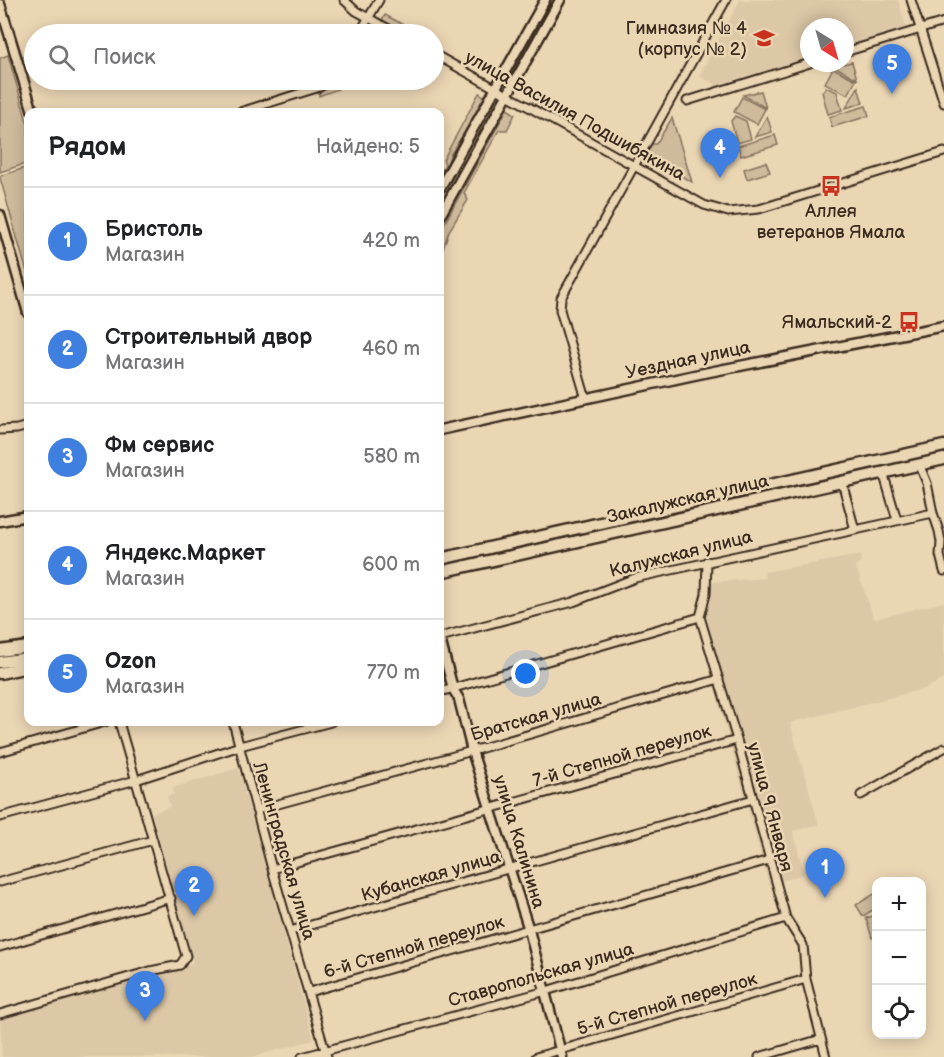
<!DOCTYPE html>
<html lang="ru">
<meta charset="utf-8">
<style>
body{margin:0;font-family:"Balsamiq Sans",sans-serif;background:#f6f6f6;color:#202124}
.controls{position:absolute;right:18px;bottom:18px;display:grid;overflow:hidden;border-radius:12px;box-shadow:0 3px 15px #0003}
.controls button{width:54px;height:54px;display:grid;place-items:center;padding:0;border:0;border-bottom:2px solid #e0e0e0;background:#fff;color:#202124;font:30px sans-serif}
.compass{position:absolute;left:800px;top:18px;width:54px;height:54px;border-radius:50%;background:#fff;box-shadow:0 3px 15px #0003;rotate:143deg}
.you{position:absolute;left:526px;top:674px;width:21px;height:21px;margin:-15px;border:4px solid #fff;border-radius:50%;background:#1a73e8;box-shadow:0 0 0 9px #1a73e833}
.badge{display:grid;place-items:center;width:39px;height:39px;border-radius:50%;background:#c8321e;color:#fff;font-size:20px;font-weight:700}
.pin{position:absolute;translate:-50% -50px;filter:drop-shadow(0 2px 3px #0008)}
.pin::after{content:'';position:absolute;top:32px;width:21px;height:18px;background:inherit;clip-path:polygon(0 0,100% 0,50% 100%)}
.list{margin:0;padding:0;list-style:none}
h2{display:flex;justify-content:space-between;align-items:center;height:78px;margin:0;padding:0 24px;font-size:26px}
h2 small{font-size:20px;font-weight:400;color:#757577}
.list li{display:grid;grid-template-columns:39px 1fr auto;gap:18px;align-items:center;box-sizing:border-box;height:108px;padding:0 24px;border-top:2px solid #e0e0e0}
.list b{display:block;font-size:22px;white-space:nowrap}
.list p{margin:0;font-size:20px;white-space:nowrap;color:#757577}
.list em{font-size:20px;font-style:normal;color:#757577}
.icon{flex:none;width:33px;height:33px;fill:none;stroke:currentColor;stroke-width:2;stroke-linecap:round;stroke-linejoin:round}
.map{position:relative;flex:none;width:944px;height:1057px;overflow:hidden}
.search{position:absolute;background:#fff;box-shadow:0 3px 15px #0003;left:24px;top:24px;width:420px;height:66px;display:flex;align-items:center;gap:15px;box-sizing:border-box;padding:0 21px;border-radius:33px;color:#757577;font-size:22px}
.panel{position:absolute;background:#fff;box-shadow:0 3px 15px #0003;left:24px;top:108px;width:420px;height:618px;border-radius:12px}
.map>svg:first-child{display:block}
</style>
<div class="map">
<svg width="944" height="1057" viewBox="0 0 944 1057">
<rect width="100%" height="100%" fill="#ebd6b4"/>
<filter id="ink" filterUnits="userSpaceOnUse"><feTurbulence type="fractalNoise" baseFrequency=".0167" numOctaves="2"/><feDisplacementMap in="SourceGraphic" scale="12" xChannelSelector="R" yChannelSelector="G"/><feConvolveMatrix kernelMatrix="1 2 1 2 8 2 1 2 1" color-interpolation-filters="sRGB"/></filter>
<g filter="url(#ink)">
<path fill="#dcc8a7" d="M740,0H898L907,29L845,47V27H809V58L716,85L699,76Z
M860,555L861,561L856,567L874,619L944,602V679L924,689L790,723L819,825L793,831L804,874L769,885L696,620L712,582L765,578L764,572Z
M238,768L314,1040L253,1057H2L0,1018L193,963L152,813L170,807L167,796L174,794L172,788Z"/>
<path fill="#cfba9c" stroke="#85725d" stroke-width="1.5" d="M550,0H554L512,74L510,73Z
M385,15L406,26L404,29L400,30L382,20Z
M8,55L28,125V163L0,172V58Z
M852,62L857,79L834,66Z
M833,68L856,80L848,95L825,83Z
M338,80H344L338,89L319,96V91Z
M826,87L837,92L842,110L828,114L822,92Z
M858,87L863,103L846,108Z
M761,91L766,108L743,95Z
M479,93L487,98L450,155L447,167L440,182V175L445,164L443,160Z
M742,97L765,109L757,124L734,112Z
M537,99L557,111L556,114L552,115L533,104V100Z
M866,106L869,116L832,127L829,117Z
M507,109L515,114L507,130H499L464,193L468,200L449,231L440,257V234L443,226Z
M735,116L746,121L751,139L737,143L731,121Z
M767,116L772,132L755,137Z
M672,118L692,182L645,156L651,144H656Z
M775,135L778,145L741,156L738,146Z
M766,162L770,172L747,179L744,169Z
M28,167V276L0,178V176Z
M876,893V908L863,916L856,905Z
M876,915V936L872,938L866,918Z"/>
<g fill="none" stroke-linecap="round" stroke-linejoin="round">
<defs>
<path id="minor" d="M344,0L356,11L398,34
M911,0L944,103
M359,34L379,0
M845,52L944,22
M434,54L704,205L728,212L759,209L944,152
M687,101L810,63
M240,112L320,87L332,80
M586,399L563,320L560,310L561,298L726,0
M0,430L17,429L28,426
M919,464L927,483L933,513L939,531L941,542L940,555L944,571
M883,472L897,520
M842,482L855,530
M707,561L706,594L700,617L737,740L786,918L803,945L806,979L826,1057
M440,637L573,602L635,578L933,513
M440,692L700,617
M233,722L272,869L327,1057
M0,752L105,722
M861,795L944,748
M256,810L472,751L719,679
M0,817L136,780L240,746L331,722
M272,869L737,740
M0,882L153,840
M290,931L753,799
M0,947L171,898
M309,992L769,860
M0,1014L150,971L180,965L186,956L119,722
M302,1057L546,991L786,918
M536,1057L806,979
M759,1057L821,1039"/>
<path id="tertiary" d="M0,4L33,112
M440,188L545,0
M0,215L28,313
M440,216L560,0
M440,430L699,374L944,326
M0,521L28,516
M440,639L453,689L459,699L472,751L529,930L562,1057"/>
<path id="primary" d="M0,673L28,667"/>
<path id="trunk" d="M440,559L944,446
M440,572L944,459
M0,651L28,647
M0,662L28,658"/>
</defs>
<use href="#minor" stroke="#3b2a1e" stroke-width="11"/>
<use href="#tertiary" stroke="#3b2a1e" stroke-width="13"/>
<use href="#primary" stroke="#3b2a1e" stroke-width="15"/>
<use href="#trunk" stroke="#3b2a1e" stroke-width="15"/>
<use href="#minor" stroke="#ebd6b4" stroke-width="7"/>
<use href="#tertiary" stroke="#ebd6b4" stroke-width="8"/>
<use href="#primary" stroke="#ebd6b4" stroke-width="10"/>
<use href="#trunk" stroke="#ebd6b4" stroke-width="10"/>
</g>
</g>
<defs>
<symbol id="school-bare" viewBox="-9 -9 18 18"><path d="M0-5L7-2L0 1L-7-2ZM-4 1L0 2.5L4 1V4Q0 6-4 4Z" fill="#c8321e" stroke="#ebd6b4" stroke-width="2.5" paint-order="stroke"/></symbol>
<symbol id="bus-bare" viewBox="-9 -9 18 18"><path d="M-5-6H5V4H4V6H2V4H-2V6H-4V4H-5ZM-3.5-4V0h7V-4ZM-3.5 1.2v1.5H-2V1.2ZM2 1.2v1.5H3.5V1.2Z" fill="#c8321e" stroke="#ebd6b4" stroke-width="2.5" paint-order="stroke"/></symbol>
</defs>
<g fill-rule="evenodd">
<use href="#school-bare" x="749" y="23" width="30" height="30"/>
<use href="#bus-bare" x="816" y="171" width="30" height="30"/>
<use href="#bus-bare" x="894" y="307" width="30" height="30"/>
</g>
<g text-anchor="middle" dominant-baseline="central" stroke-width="5" stroke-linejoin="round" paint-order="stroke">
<g font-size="18" fill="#3b2a1e" stroke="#ebd6b4" text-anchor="end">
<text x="747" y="28">Гимназия № 4<tspan x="747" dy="21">(корпус № 2)</tspan></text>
<text x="831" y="211" text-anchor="middle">Аллея<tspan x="831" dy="21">ветеранов Ямала</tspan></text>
<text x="892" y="322">Ямальский-2</text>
</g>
<g font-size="18" fill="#3b2a1e" stroke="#ebd6b4">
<text transform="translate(575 116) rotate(29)">улица Василия Подшибякина</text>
<text transform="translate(688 360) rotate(-12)">Уездная улица</text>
<text transform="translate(688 499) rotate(-13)">Закалужская улица</text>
<text transform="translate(681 554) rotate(-14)">Калужская улица</text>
<text transform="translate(536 717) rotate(-16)">Братская улица</text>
<text transform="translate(622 756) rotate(-16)">7-й Степной переулок</text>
<text transform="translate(770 807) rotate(75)">улица 9 Января</text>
<text transform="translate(519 842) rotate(73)">улица Калинина</text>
<text transform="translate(284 851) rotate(74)">Ленинградская улица</text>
<text transform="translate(431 876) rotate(-16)">Кубанская улица</text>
<text transform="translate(414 947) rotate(-16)">6-й Степной переулок</text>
<text transform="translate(541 975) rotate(-16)">Ставропольская улица</text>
<text transform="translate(667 1004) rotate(-16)">5-й Степной переулок</text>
</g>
</g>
</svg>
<div class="controls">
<button>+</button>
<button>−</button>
<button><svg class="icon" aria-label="locate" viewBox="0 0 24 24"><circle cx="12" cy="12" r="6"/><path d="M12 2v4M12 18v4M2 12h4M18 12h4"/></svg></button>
</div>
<svg class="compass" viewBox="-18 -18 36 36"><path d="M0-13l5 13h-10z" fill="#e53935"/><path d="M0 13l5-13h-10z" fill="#757577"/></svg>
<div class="you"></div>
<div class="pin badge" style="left:825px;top:898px;background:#3f7fe0">1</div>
<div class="pin badge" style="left:194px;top:916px;background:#3f7fe0">2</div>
<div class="pin badge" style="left:145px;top:1021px;background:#3f7fe0">3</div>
<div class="pin badge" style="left:720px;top:178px;background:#3f7fe0">4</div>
<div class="pin badge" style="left:892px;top:94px;background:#3f7fe0">5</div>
<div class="search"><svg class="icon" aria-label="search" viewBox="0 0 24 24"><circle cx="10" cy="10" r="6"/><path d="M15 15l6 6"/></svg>Поиск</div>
<section class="panel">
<h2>Рядом<small>Найдено: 5</small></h2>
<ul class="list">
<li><span class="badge" style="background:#3f7fe0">1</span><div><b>Бристоль</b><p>Магазин</p></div><em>420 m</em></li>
<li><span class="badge" style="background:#3f7fe0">2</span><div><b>Строительный двор</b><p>Магазин</p></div><em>460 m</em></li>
<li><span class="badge" style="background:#3f7fe0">3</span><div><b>Фм сервис</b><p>Магазин</p></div><em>580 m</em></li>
<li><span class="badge" style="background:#3f7fe0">4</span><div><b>Яндекс.Маркет</b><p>Магазин</p></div><em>600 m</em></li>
<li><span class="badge" style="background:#3f7fe0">5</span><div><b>Ozon</b><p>Магазин</p></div><em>770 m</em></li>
</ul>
</section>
</div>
